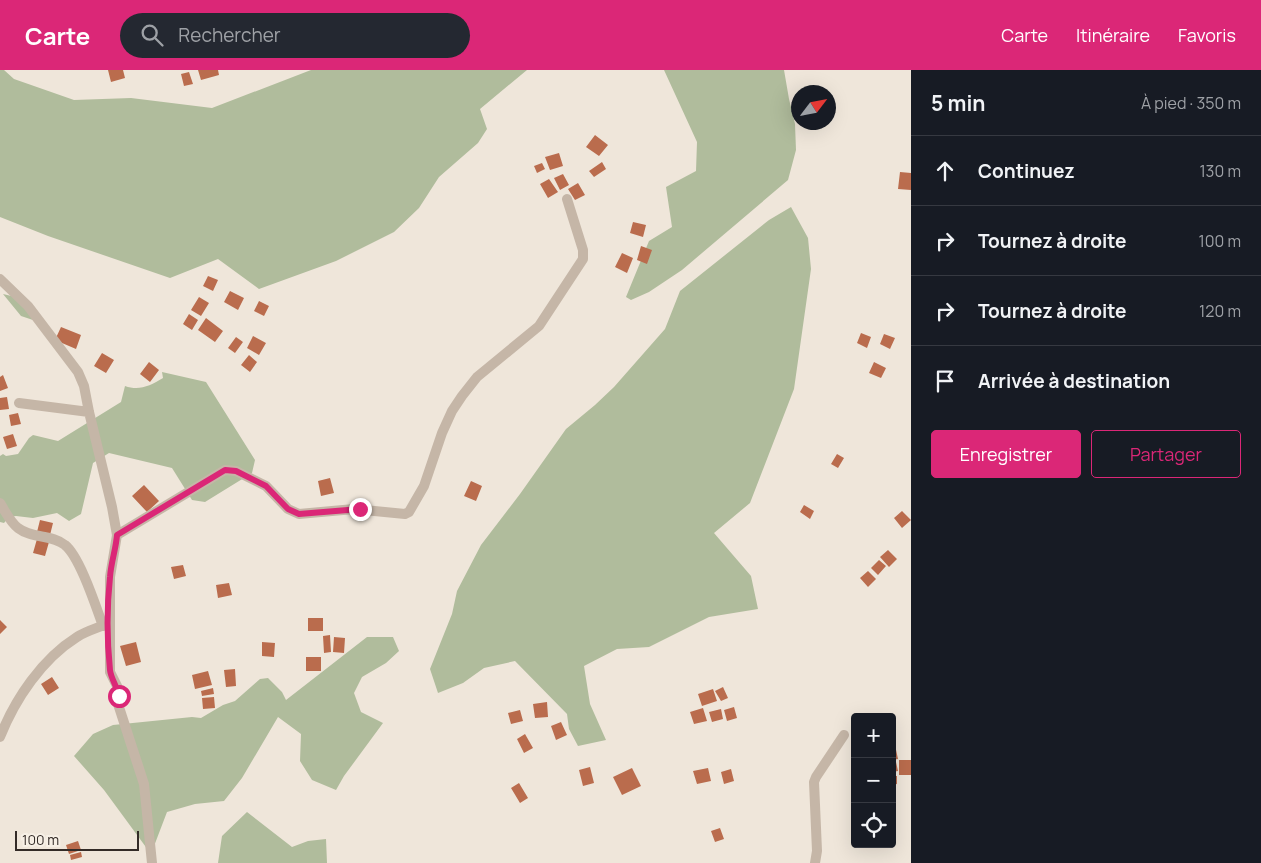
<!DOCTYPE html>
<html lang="fr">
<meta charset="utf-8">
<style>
body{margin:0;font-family:Manrope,sans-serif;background:#242831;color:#f1f3f6}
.controls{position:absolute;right:15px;bottom:15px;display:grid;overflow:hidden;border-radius:5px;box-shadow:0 5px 20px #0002}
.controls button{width:45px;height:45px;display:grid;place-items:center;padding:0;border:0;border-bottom:1px solid #363941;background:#171b24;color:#f1f3f6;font:25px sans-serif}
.compass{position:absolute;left:791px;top:15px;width:45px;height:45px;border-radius:50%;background:#171b24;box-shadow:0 5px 20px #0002;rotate:58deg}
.scale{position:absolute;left:15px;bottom:12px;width:124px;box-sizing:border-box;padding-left:5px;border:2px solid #332b27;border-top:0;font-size:14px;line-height:18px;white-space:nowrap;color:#332b27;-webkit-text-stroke:4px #f7f0e6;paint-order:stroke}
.stop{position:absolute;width:15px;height:15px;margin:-11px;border:4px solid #db2777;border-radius:50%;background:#fff}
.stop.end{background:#db2777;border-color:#fff;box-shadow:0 1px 5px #0008}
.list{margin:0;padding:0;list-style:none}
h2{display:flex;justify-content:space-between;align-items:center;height:65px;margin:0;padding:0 20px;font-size:21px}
h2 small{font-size:16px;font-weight:400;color:#9ea1a6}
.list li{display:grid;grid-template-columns:32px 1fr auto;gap:15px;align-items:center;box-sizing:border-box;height:70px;padding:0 20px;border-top:1px solid #363941}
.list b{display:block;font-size:19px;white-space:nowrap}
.list em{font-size:16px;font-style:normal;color:#9ea1a6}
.actions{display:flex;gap:10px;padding:15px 20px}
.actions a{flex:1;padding:11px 0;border:1px solid #db2777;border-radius:5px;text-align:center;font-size:18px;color:#db2777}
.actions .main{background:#db2777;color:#fff}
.icon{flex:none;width:28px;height:28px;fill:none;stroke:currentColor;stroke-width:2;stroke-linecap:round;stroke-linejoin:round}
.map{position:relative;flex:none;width:911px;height:793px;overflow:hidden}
header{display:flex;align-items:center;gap:30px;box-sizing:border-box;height:70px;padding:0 25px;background:#db2777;color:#fff}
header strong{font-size:24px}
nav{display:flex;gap:28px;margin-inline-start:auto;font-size:18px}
.search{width:350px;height:45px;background:#242831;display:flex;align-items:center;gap:12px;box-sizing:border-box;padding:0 18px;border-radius:28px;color:#9ea1a6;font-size:19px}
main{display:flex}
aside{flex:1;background:#171b24}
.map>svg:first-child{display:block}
</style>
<header>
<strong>Carte</strong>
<div class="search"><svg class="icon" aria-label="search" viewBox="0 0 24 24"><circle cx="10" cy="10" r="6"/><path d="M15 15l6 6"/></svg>Rechercher</div>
<nav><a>Carte</a><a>Itinéraire</a><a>Favoris</a></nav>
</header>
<main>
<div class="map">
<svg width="911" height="793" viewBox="0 0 911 793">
<rect width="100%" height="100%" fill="#efe6da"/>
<path fill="#b0bc9c" d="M0,0H4L14,9L74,30L131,28L212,38L311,0H527L480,39L487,59L478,73L439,107L419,138L394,162L336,191L259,219L218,189L170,208L48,166L0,147Z
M664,0H784L789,29L795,54L796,80L788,110L682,200L649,222L631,230L626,227L649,171L672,157L666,117L696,101L697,72Z
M791,137L808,168L811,199L794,319L750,433L714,463L751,506L758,539L709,547L649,577L617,579L584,596L590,634L606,670L578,676L569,659L567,644L515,591L484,598L463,613L438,623L430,599L452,544L457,521L481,475L520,424L566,359L595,335L614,317L665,259L680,221L769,150Z
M3,224L24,229L33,250L21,246Z
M162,302L206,312L255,390L252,403L205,432L192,430L172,398L109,383L93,393L81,444L69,451L57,443L33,448L16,446L9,447L4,453L0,452V386L3,384L6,386L18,384L29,368L33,365L58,371L121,332L125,316C139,321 150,316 163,308Z
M367,567H393L399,581L386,593L362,607L354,623L361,642L383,653L344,706L336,720L312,710L300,691L301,664L278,647L242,708L224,731L195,734L167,742L151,784L104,720L74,686L93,664L113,655L192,647L201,648L223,635L235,631L260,609L268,608L282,622L286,630Z
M247,742L292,777L308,771L326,769L327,793H218L222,766Z"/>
<path fill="#ba6c4d" d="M108,0H123L125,8L111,12Z
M198,0H218L219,5L201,10Z
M189,2L193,14L184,16L181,4Z
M595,65L608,75L599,86L586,77Z
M559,83L563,96L550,100L545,87Z
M602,92L606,99L594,107L589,101Z
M542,93L545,99L537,103L534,96Z
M900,102L911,103V120L898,119Z
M563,104L569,115L560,120L554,108Z
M549,109L558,122L548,128L540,114Z
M578,113L585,125L575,130L568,119Z
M633,152L646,155L643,167L630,163Z
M641,176L652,180L647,194L637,190Z
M622,183L633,188L627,203L615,197Z
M208,206L218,210L213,221L203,216Z
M230,221L244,228L238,240L224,232Z
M199,227L209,233L201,246L191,240Z
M259,231L269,236L264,246L254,241Z
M189,244L198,250L192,260L183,254Z
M206,248L223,261L215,272L198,260Z
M61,257L81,265L76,279L55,270Z
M861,263L871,267L867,278L857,273Z
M884,264L895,268L890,279L880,274Z
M253,266L266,273L259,285L247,278Z
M236,267L243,272L235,283L228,278Z
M102,283L114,290L106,303L94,296Z
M249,285L257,292L250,302L241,295Z
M149,292L159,300L150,312L140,304Z
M874,292L886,298L881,308L869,303Z
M3,305L8,318L0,321V307Z
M7,327L9,339L0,340V328Z
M18,343L21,354L11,356L9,345Z
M13,364L17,376L7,379L3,367Z
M837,384L844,388L838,398L831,394Z
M330,408L334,423L321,426L318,411Z
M471,411L482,416L476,431L464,426Z
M144,415L159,431L147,442L132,426Z
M804,435L814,441L810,449L800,442Z
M902,441L911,450L902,458L894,448Z
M40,450L53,453L50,465L37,462Z
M37,469L49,472L45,486L33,483Z
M888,480L897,489L889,497L880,487Z
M879,490L886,496L878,505L871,498Z
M183,495L186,506L174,509L171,497Z
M868,501L876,509L868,517L860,508Z
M229,513L232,525L218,528L216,515Z
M308,548H323V561H308Z
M0,550L7,557L0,564Z
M330,565L331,582L324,583L323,566Z
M334,567L345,568L344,583L333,582Z
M136,572L141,592L126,596L120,576Z
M262,572L275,573L274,587L262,586Z
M306,587H321V601H306Z
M235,599L236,616L226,617L224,600Z
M208,601L212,615L195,619L192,605Z
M52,607L59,618L48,625L41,614Z
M723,617L728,628L721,631L715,621Z
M213,618L214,624L202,626L201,621Z
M713,619L717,631L702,636L698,624Z
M214,627L215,638L203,639L202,628Z
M547,632L548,647L535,648L533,634Z
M734,637L737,648L727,651L724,640Z
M703,638L707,651L694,654L690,642Z
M721,639L723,649L712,652L709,642Z
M520,640L523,651L511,654L508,643Z
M561,652L567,665L556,670L551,656Z
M525,664L533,678L524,683L517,669Z
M892,675H895L898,689L892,690Z
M899,690H911V705H899Z
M896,692L898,701L892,702V693Z
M590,697L594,713L583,716L579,700Z
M632,698L641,716L622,725L613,707Z
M708,698L711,711L697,714L693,701Z
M731,699L734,711L724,714L721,702Z
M892,706H897V714L892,715Z
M519,713L528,728L520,733L511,718Z
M720,758L724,769L715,772L711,761Z
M78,771L81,780L69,784L66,775Z
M81,782L82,787L71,790L70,785Z"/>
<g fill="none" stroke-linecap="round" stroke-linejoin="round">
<path stroke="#c5b6a7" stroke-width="10" d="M0,209L28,236L78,302L84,316L89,342L112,437L117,465L110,507V602L118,618V634L144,714L152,793
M19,333L89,342
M0,433C5,441 10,452 18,458C32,469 52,464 65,475C80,487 96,537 103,556
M117,465L225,400L236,401L266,416L288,439L299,444L354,439L405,444L409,442L424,416L442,363L452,341L462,326L477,307L539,256L583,189V180L567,129
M0,667C15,629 42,589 77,567C86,561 98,558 109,553
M815,793L817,781L814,712L816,707L844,665"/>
</g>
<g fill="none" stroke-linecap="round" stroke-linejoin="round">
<path stroke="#db2777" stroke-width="6" d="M119,626C117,616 111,609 110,600C107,571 107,535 110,507C111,492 116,479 117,465L225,400L236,401L266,416L288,439L299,444L360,439"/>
</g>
</svg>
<div class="controls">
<button>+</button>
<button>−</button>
<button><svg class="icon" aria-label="locate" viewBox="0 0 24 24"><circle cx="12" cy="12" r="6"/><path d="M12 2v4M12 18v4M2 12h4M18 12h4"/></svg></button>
</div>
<svg class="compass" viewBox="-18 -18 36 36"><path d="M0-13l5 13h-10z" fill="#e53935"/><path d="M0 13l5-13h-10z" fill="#9ea1a6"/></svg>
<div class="scale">100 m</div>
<div class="stop" style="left:119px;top:626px"></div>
<div class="stop end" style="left:360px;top:439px"></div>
</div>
<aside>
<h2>5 min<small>À pied · 350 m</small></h2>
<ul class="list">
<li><svg class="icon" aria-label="ahead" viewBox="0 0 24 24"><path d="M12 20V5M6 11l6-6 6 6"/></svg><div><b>Continuez</b></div><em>130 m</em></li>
<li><svg class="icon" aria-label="right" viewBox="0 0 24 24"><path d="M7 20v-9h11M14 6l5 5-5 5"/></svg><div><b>Tournez à droite</b></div><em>100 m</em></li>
<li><svg class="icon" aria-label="right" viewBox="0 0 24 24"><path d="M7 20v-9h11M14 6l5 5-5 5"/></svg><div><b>Tournez à droite</b></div><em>120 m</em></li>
<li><svg class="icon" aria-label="arrive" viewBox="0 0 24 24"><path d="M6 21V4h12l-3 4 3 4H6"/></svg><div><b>Arrivée à destination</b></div></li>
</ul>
<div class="actions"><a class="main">Enregistrer</a><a>Partager</a></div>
</aside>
</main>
